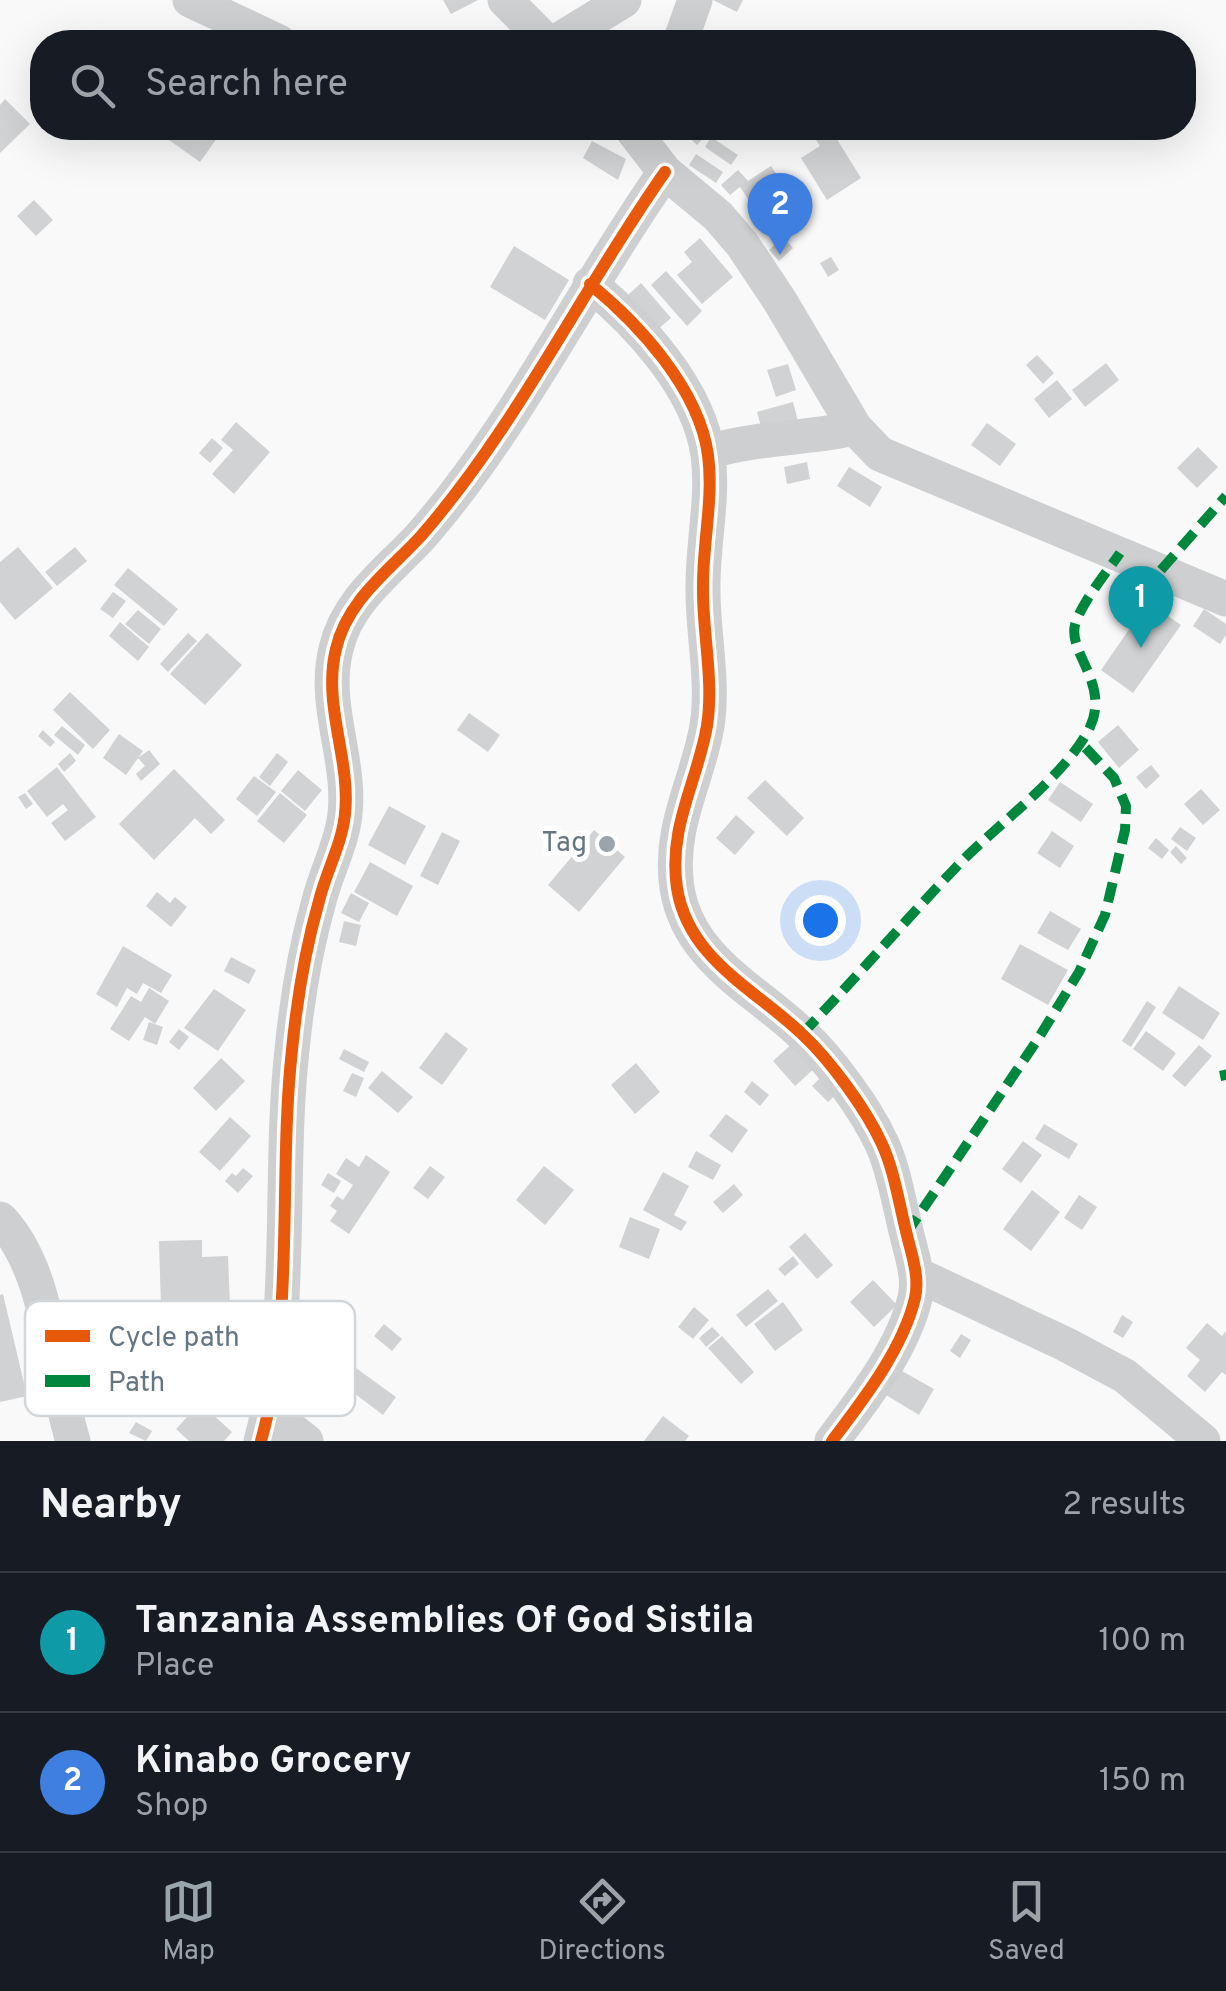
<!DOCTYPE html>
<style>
body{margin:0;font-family:Overpass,sans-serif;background:#242831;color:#f1f3f6}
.you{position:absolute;left:820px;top:920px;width:35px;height:35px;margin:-25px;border:8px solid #fff;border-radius:50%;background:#1a73e8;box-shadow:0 0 0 15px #1a73e833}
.badge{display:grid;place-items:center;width:65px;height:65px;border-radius:50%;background:#99a4ac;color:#fff;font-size:32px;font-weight:700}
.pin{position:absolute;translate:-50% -82px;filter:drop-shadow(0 2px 5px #0008)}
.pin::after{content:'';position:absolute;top:52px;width:35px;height:30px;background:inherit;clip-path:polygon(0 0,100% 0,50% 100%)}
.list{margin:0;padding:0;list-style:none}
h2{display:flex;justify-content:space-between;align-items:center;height:130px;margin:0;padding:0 40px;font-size:42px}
h2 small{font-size:32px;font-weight:400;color:#9ea1a6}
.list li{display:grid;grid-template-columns:65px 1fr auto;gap:30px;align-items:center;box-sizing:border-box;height:140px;padding:0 40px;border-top:2px solid #363941}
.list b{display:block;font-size:38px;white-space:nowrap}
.list p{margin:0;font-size:32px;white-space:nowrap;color:#9ea1a6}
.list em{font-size:32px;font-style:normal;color:#9ea1a6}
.icon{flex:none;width:55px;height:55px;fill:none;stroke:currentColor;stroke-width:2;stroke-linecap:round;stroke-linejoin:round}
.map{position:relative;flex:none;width:1226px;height:1441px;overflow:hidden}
.search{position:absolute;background:#171b24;box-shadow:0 10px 40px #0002;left:30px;right:30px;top:30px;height:110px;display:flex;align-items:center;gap:25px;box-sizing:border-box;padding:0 35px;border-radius:40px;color:#9ea1a6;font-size:38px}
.sheet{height:410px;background:#171b24}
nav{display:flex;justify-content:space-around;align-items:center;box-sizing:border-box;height:140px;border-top:2px solid #363941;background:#171b24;font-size:28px;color:#9ea1a6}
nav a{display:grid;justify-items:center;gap:5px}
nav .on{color:#99a4ac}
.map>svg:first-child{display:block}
</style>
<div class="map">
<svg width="1226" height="1441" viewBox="0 0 1226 1441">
<rect width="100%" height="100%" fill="#f9f9f9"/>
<path fill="#d0d2d3" d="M443,0H478L451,14Z
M713,0H743L737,12Z
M613,31L624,42H602Z
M5,99L30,124L0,153V105Z
M152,128H210L220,134L200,162Z
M679,128H700L707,134L697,145Z
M830,128L861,178L827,200L801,158L820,146L814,137Z
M711,137L738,155L731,165L705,147Z
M592,141L626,159L618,180L583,158Z
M696,154L723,172L716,183L689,165Z
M771,166L807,220L776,241L740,187L730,195L721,185L738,170L748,181Z
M34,200L53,220L36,236L17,216Z
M783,237L793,248L779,261L769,250Z
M700,238L733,277L702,304L677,275L692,262L684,252Z
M514,246L569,280L545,320L490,287Z
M831,257L839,270L828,277L820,263Z
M666,271L702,311L687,326L651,285Z
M641,283L671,318L657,330L627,296Z
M1037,355L1054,373L1043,384L1026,365Z
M1106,363L1119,380L1085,407L1072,390Z
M788,364L796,390L776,397L767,370Z
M1057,380L1072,399L1049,418L1034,399Z
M793,402L798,421L762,430L757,412Z
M236,422L270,452L234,494L212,474L233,450L221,440Z
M987,423L1016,444L1000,466L971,445Z
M212,438L223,448L210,463L199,453Z
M1198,447L1218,467L1197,488L1177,468Z
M807,462L810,479L787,484L784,467Z
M849,467L882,487L870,507L837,486Z
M18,547L53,588L15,620L0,602V562Z
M75,547L87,561L57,586L45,572Z
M128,568L178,609L164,626L114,585Z
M113,592L126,601L113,618L100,609Z
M1148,602L1181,625L1133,693L1101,670Z
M1204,609L1226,624V635L1220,644L1193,626Z
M138,610L161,629L149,644L125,624Z
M120,622L149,647L138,661L109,636Z
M188,633L197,641L168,672L160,664Z
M207,633L242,665L205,705L170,674Z
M70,692L110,730L93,749L53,710Z
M469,713L500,735L488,752L457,730Z
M1118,725L1139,750L1119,768L1098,742Z
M62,726L85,745L78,755L54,735Z
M43,730L55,742L50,747L38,736Z
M119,734L143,751L126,775L103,758Z
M149,750L160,764L141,781L136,774L145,766L138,758Z
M70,753L76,761L64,772L58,764Z
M277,753L288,762L270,786L259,777Z
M1151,765L1160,776L1146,789L1136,777Z
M57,767L96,817L65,841L51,823L68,810L63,804L47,817L27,791Z
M174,769L225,820L211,834L195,818L154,860L119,824Z
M298,770L322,790L305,811L281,791Z
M254,776L276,792L257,816L236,799Z
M765,780L804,818L787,836L747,798Z
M1060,782L1093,804L1081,822L1048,800Z
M1201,789L1220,810L1203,825L1184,804Z
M25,793L33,804L26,809L18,797Z
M280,793L307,815L284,843L257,821Z
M389,806L426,826L405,865L368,845Z
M736,815L755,832L735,855L716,838Z
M1180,827L1196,838L1187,851L1171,839Z
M594,830L625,857L579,912L548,885Z
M1052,831L1074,846L1060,868L1037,853Z
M442,832L460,841L438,885L420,876Z
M1156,838L1169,850L1162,859L1148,848Z
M1176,846L1187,858L1181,864L1170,852Z
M370,862L413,886L397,916L354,892Z
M157,892L170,903L175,897L187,907L171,927L146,906Z
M351,893L369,903L359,922L341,913Z
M1050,911L1081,929L1068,950L1037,933Z
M344,921L361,925L356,946L339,942Z
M1020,944L1068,970L1048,1005L1001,979Z
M123,946L172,975L161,993L143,983L137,994L127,988L117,1007L96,994Z
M231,957L256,970L249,984L224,971Z
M1179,986L1220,1013L1203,1040L1162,1013Z
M149,988L169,1001L155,1024L145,1017L129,1041L110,1029L131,996L141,1002Z
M214,989L246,1010L218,1051L184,1028Z
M1147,1001L1156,1007L1131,1047L1122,1041Z
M149,1022L163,1027L157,1045L143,1040Z
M179,1029L189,1037L179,1050L169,1042Z
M1146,1031L1176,1053L1163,1071L1133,1049Z
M446,1032L468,1049L442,1085L419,1068Z
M794,1042L816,1067L795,1086L773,1061Z
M1199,1045L1212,1056L1185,1087L1172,1076Z
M344,1049L369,1062L364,1072L339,1059Z
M221,1058L245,1081L216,1111L193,1088Z
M636,1063L660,1092L635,1114L611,1085Z
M382,1071L413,1097L398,1113L368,1088Z
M352,1073L364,1078L356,1097L343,1091Z
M822,1076L838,1093L828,1102L812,1086Z
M752,1081L769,1095L760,1106L744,1092Z
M726,1114L748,1130L732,1153L709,1136Z
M230,1117L251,1136L220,1171L199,1152Z
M1044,1124L1078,1144L1069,1159L1035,1139Z
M1023,1141L1042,1155L1021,1183L1002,1169Z
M696,1151L721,1165L713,1180L688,1167Z
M366,1155L390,1172L349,1234L330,1221L337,1211L330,1206L337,1196L343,1200L353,1185L336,1174L346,1158L359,1167Z
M430,1166L445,1177L428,1199L413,1188Z
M544,1166L574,1190L545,1225L516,1200Z
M243,1168L253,1176L238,1193L225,1181L232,1173L236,1176Z
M663,1172L689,1186L674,1215L687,1222L681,1231L643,1210Z
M328,1173L341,1181L334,1193L321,1185Z
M734,1184L743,1195L723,1213L713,1202Z
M1032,1190L1060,1212L1031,1251L1003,1229Z
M1079,1195L1097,1207L1082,1230L1064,1218Z
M630,1217L660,1229L649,1259L619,1247Z
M805,1233L833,1265L817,1279L789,1247Z
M202,1240V1257L228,1256L230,1306L161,1308L159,1241Z
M793,1256L799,1264L785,1276L778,1269Z
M873,1280L897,1305L874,1327L850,1302Z
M768,1289L778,1301L746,1327L736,1315Z
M3,1294L27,1396L0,1402V1295Z
M783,1302L803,1330L775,1351L754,1324Z
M694,1307L709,1320L693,1339L678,1327Z
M1122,1315L1133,1322L1123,1338L1113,1332Z
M1207,1323L1222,1336L1226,1331V1375L1222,1372L1205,1392L1187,1376L1200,1360L1186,1348Z
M384,1324L402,1339L392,1351L374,1336Z
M712,1327L720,1335L706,1347L699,1338Z
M961,1334L971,1340L960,1358L950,1351Z
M722,1336L754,1372L741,1384L708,1348Z
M338,1355L396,1397L383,1415L326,1372Z
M900,1370L934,1389L919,1415L886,1395Z
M200,1403L232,1432L224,1441H189L176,1429Z
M663,1416L689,1436L685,1441H644Z
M136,1422L152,1431L146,1441L129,1433Z"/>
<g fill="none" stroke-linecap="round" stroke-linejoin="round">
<path stroke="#cecfd0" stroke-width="35" d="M190,0L279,42
M505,0L547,42
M556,42L624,0
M680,42L695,0
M631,128L665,172L718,216L742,244L780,301L855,428L880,454L1226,599
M590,284C639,324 699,389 708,455C714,499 702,546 703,591C703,636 714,681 707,726C697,783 668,827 677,888C688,959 755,989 802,1034C830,1060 866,1109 882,1144C894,1170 899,1203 906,1231C911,1253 920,1276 915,1298C903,1349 863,1400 832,1441
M708,452C757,437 806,439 855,428
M0,1219C51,1272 51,1372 73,1441
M916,1274L1065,1344L1125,1376L1203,1441
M269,1412L306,1441
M261,1441C295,1321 278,1175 292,1050C297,999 305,950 319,901C326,872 342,844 345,814C351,759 322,705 336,649C347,600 389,571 421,536C517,426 581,291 665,172"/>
<path stroke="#00873e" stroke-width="10" stroke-dasharray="20 10" stroke-linecap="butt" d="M1161,570L1226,496
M802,1034C857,977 908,917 963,860C1001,822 1067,774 1090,727C1110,684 1068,653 1075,625C1081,603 1107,572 1120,553
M1224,1070L1226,1080
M906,1234L1038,1039L1079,972L1105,915L1125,830L1126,806L1114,778L1081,743"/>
<defs>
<path id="cycleway" d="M590,284C639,324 699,389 708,455C714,499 702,546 703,591C703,636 714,681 707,726C697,783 668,827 677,888C688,959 755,989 802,1034C830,1060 866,1109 882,1144C894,1170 899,1203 906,1231C911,1253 920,1276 915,1298C903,1349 863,1400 832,1441
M261,1441C295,1321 278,1175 292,1050C297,999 305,950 319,901C326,872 342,844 345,814C351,759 322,705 336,649C347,600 389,571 421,536C517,426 581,291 665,172"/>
</defs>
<use href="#cycleway" stroke="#fff" stroke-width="19"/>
<use href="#cycleway" stroke="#e8590c" stroke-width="12"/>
</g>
<circle fill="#99a4ac" stroke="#fff" stroke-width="4" cx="607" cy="844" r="10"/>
<g text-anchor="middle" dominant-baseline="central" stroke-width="10" stroke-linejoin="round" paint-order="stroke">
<g font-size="28" fill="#657683" stroke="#fff" text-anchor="end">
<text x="587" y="844">Tag</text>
</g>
</g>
<rect x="25" y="1301" width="330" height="115" rx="15" fill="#fff" stroke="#d1d6da" stroke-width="2.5"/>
<rect x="45" y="1330" width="45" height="12" fill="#e8590c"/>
<rect x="45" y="1375" width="45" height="12" fill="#00873e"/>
<g font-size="28" fill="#657683">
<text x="108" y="1346">Cycle path</text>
<text x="108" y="1391">Path</text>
</g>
</svg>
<div class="you"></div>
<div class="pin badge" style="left:1141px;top:648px;background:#0f9aa8">1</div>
<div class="pin badge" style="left:780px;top:255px;background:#3f7fe0">2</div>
<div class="search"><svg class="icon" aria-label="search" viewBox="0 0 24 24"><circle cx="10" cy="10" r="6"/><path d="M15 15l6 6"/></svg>Search here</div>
</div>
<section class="sheet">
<h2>Nearby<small>2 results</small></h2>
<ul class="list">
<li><span class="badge" style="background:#0f9aa8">1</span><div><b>Tanzania Assemblies Of God Sistila</b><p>Place</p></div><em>100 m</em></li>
<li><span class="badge" style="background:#3f7fe0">2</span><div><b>Kinabo Grocery</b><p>Shop</p></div><em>150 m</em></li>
</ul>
</section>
<nav>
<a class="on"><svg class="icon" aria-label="map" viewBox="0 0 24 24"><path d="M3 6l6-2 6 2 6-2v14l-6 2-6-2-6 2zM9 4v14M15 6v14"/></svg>Map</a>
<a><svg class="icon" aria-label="directions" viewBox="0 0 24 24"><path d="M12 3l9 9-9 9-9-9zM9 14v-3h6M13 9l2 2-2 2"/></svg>Directions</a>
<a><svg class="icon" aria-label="saved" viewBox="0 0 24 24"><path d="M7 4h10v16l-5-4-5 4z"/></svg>Saved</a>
</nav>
